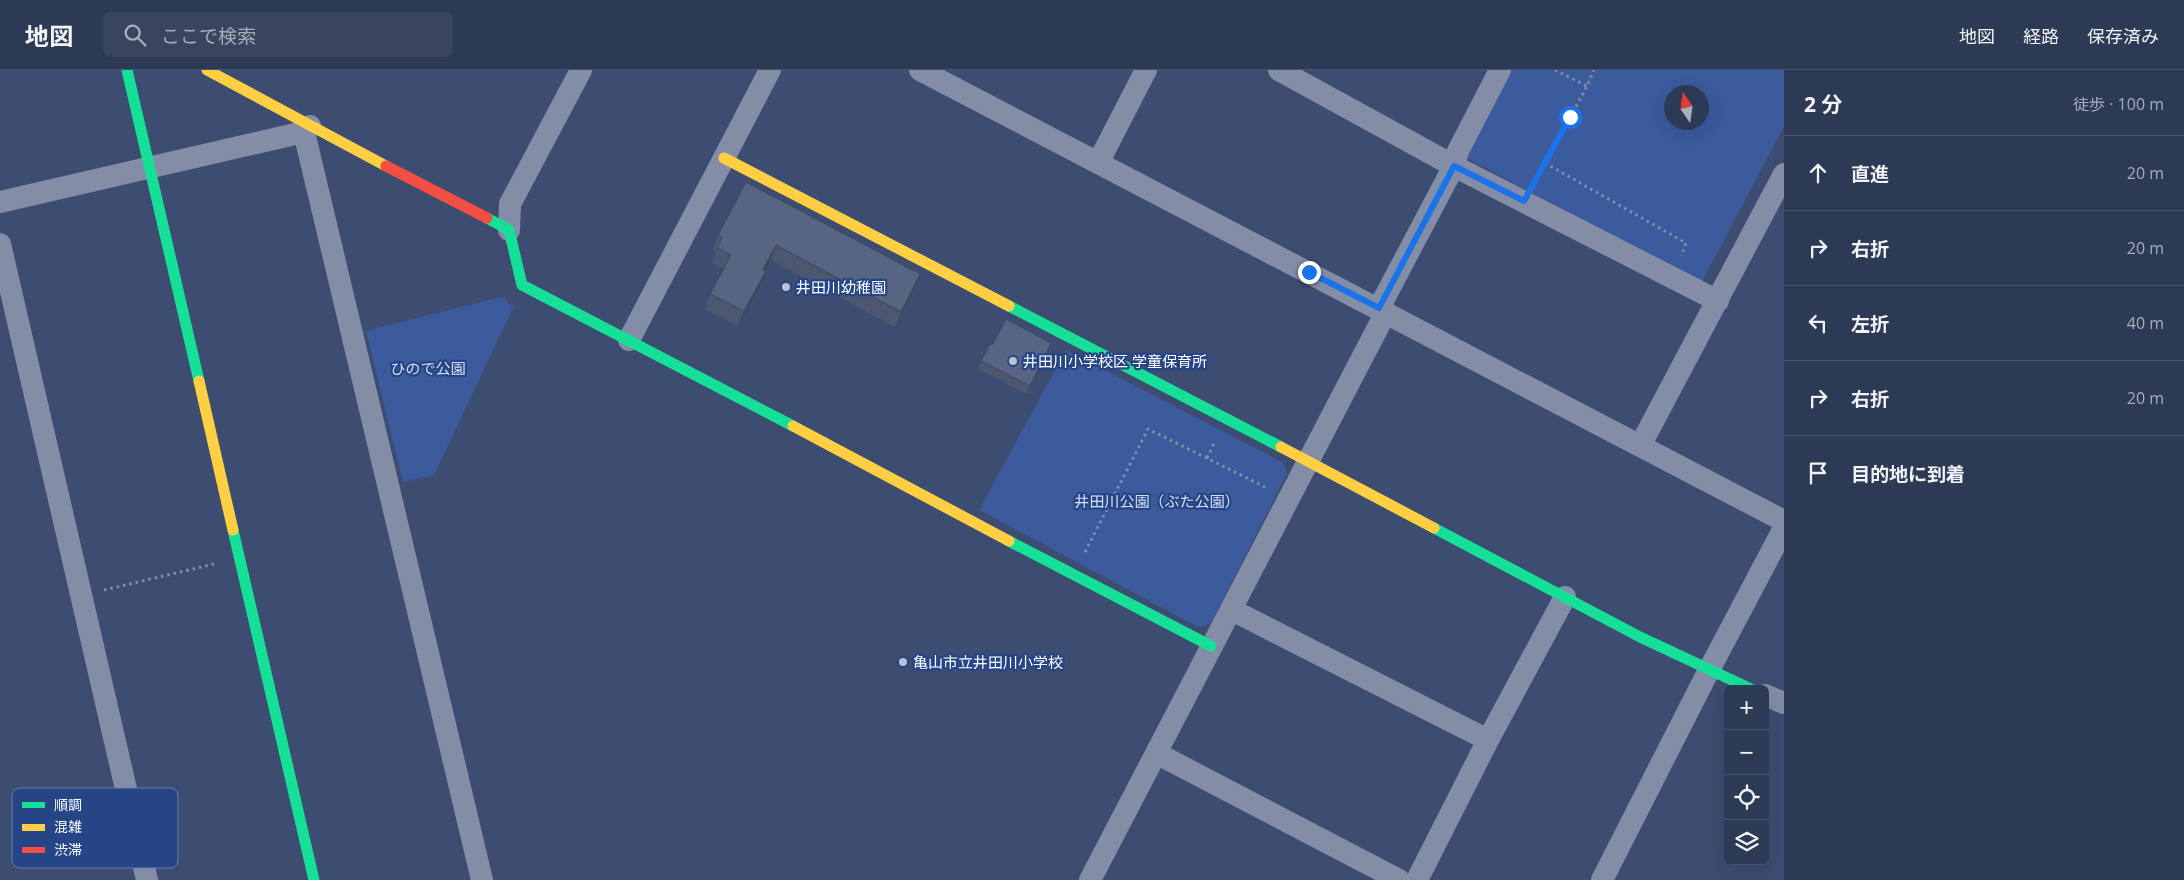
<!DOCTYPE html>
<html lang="ja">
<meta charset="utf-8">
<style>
body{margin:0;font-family:"Open Sans","Noto Sans JP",sans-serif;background:#39455f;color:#f1f3f6}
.controls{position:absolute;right:15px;bottom:15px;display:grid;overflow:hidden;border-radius:8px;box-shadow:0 5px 20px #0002}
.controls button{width:45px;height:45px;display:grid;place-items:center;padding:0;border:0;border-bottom:1px solid #48546c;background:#2d3a55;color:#f1f3f6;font:25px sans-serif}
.compass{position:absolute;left:1664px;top:15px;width:45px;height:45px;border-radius:50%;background:#2d3a55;box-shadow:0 5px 20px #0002;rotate:347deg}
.stop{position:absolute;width:15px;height:15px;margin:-11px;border:4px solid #1a73e8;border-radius:50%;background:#fff}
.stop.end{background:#1a73e8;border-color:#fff;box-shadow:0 1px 5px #0008}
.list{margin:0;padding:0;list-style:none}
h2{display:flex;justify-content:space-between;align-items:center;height:65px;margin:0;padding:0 20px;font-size:21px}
h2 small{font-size:16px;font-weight:400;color:#a7adb9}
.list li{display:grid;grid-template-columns:32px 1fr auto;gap:15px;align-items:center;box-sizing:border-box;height:75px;padding:0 20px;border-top:1px solid #48546c}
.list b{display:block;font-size:19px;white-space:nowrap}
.list em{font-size:16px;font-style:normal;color:#a7adb9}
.icon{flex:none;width:28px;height:28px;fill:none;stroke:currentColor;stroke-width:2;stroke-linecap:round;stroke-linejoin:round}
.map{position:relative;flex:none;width:1784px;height:810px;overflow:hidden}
header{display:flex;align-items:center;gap:30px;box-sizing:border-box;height:70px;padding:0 25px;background:#2d3a55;border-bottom:1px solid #48546c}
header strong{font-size:24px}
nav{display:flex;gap:28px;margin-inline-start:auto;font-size:18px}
.search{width:350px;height:45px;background:#39455f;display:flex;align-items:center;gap:12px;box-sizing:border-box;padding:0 18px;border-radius:8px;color:#a7adb9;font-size:19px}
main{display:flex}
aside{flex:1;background:#2d3a55}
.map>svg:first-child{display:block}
</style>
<header>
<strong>地図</strong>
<div class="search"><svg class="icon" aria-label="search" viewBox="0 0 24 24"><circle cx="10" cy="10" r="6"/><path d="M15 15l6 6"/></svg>ここで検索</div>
<nav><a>地図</a><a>経路</a><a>保存済み</a></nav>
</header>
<main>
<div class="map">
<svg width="1784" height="810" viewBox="0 0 1784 810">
<rect width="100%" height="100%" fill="#3c4d71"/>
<path fill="#3b5b9d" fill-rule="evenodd" d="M1509,0H1784V56L1701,214L1465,87ZM1672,22H1702V52H1672Z
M505,226L506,232L514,236L434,405L403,412L366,261Z
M1066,280L1284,393L1287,404L1211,553L1198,557L979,440Z"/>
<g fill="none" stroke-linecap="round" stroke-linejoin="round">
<path stroke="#838ea6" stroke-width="3" stroke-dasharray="2.5 4" stroke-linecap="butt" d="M1555,0L1587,16
M1545,93L1686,173L1681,186
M1536,111L1587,16L1594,0
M1207,388L1214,373
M1085,482L1148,359L1267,418
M104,520L214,494"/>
<path stroke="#838ea6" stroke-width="22" d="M920,0L1784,451
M1279,0L1454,96L1718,231
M304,62L482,810
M1098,93L1146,0
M0,132L304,62L310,56
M509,160L510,134L581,0
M0,174L147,810
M1379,238L1454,96L1458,81L1500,0
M629,270L770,0
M1640,376L1784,104
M1232,540L1488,670L1565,527
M1765,625L1784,633
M1156,683L1399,810
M1090,810L1386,242
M1417,810L1488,670
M1602,810L1709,600L1784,458"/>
<path stroke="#16e098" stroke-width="11" d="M127,0L199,311
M487,148L509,160L522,215L793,356
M1009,236L1281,377
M1434,458L1640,567L1751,619
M233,460L314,810
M1009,471L1211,576"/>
<path stroke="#ffcf43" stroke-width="11" d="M207,0L386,96
M724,88L1009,236
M199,311L233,460
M793,356L1009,471
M1281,377L1434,458"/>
<path stroke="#f24e42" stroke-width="11" d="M386,96L487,148"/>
</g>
<path fill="#4c5770" d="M746,112L920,204L915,219L895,257L771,190L765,200L761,216L738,256L705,239L710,224L724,199L712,193L716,182L713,180L718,165Z
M1051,273L1048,281L1027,324L978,299L981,291L993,274Z"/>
<path fill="#3e475b" d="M776,175L771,190L757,214L763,199Z
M766,201L761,216L738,256L744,241Z
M920,204L915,219L895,257L901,242Z
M1051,273L1048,281L1027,324L1030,316Z"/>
<path fill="#586582" stroke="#3e475b" d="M746,112L920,204L901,242L776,175L763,199L766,201L744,241L710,224L731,185L717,178L722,168L718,165Z
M1006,249L1051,273L1030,316L981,291L990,274H993Z"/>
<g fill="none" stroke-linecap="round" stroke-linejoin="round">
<path stroke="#1a73e8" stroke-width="6" d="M1309,202L1379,238L1454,96L1524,131L1570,47"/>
</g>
<g fill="#bbc1cd" stroke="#264587" stroke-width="2">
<circle cx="786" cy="217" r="5"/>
<circle cx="1013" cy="291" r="5"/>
<circle cx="903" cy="592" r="5"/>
</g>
<g text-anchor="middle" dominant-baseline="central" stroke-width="4.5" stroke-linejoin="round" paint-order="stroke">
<g font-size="15" fill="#fff" stroke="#264587" text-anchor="start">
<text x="796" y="217">井田川幼稚園</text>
<text x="1023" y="291">井田川小学校区 学童保育所</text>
<text x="913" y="592">亀山市立井田川小学校</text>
</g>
<g font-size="15" fill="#d6e1f7" stroke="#264587">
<text x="428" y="298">ひので公園</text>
<text x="1157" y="431">井田川公園（ぶた公園）</text>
</g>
</g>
<rect x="12" y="718" width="166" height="80" rx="8" fill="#264587" stroke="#677dab" stroke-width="1"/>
<rect x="22" y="732" width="23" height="6" fill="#16e098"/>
<rect x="22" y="754" width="23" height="7" fill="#ffcf43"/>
<rect x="22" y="777" width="23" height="6" fill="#f24e42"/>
<g font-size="14" fill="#fff">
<text x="54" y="740">順調</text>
<text x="54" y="762">混雑</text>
<text x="54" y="785">渋滞</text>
</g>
</svg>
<div class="controls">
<button>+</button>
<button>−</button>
<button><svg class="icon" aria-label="locate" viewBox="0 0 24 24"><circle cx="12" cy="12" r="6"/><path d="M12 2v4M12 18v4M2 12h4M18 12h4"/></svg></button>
<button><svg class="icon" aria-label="layers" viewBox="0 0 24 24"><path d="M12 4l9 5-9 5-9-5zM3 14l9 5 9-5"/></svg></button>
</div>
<svg class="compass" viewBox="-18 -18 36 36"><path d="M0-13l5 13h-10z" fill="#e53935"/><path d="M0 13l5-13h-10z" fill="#a7adb9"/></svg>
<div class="stop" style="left:1570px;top:47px"></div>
<div class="stop end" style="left:1309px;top:202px"></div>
</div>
<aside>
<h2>2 分<small>徒歩 · 100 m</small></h2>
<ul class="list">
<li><svg class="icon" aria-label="ahead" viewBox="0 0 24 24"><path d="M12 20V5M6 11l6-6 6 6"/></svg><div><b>直進</b></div><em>20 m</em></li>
<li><svg class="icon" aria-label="right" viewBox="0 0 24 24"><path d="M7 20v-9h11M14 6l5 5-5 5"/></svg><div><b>右折</b></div><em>20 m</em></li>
<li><svg class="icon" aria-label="left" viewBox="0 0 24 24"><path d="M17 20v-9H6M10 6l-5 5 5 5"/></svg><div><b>左折</b></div><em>40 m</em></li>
<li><svg class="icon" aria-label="right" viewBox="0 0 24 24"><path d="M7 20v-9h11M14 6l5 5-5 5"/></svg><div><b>右折</b></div><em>20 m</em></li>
<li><svg class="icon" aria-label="arrive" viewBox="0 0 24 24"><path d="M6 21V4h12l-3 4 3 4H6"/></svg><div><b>目的地に到着</b></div></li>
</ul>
</aside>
</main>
